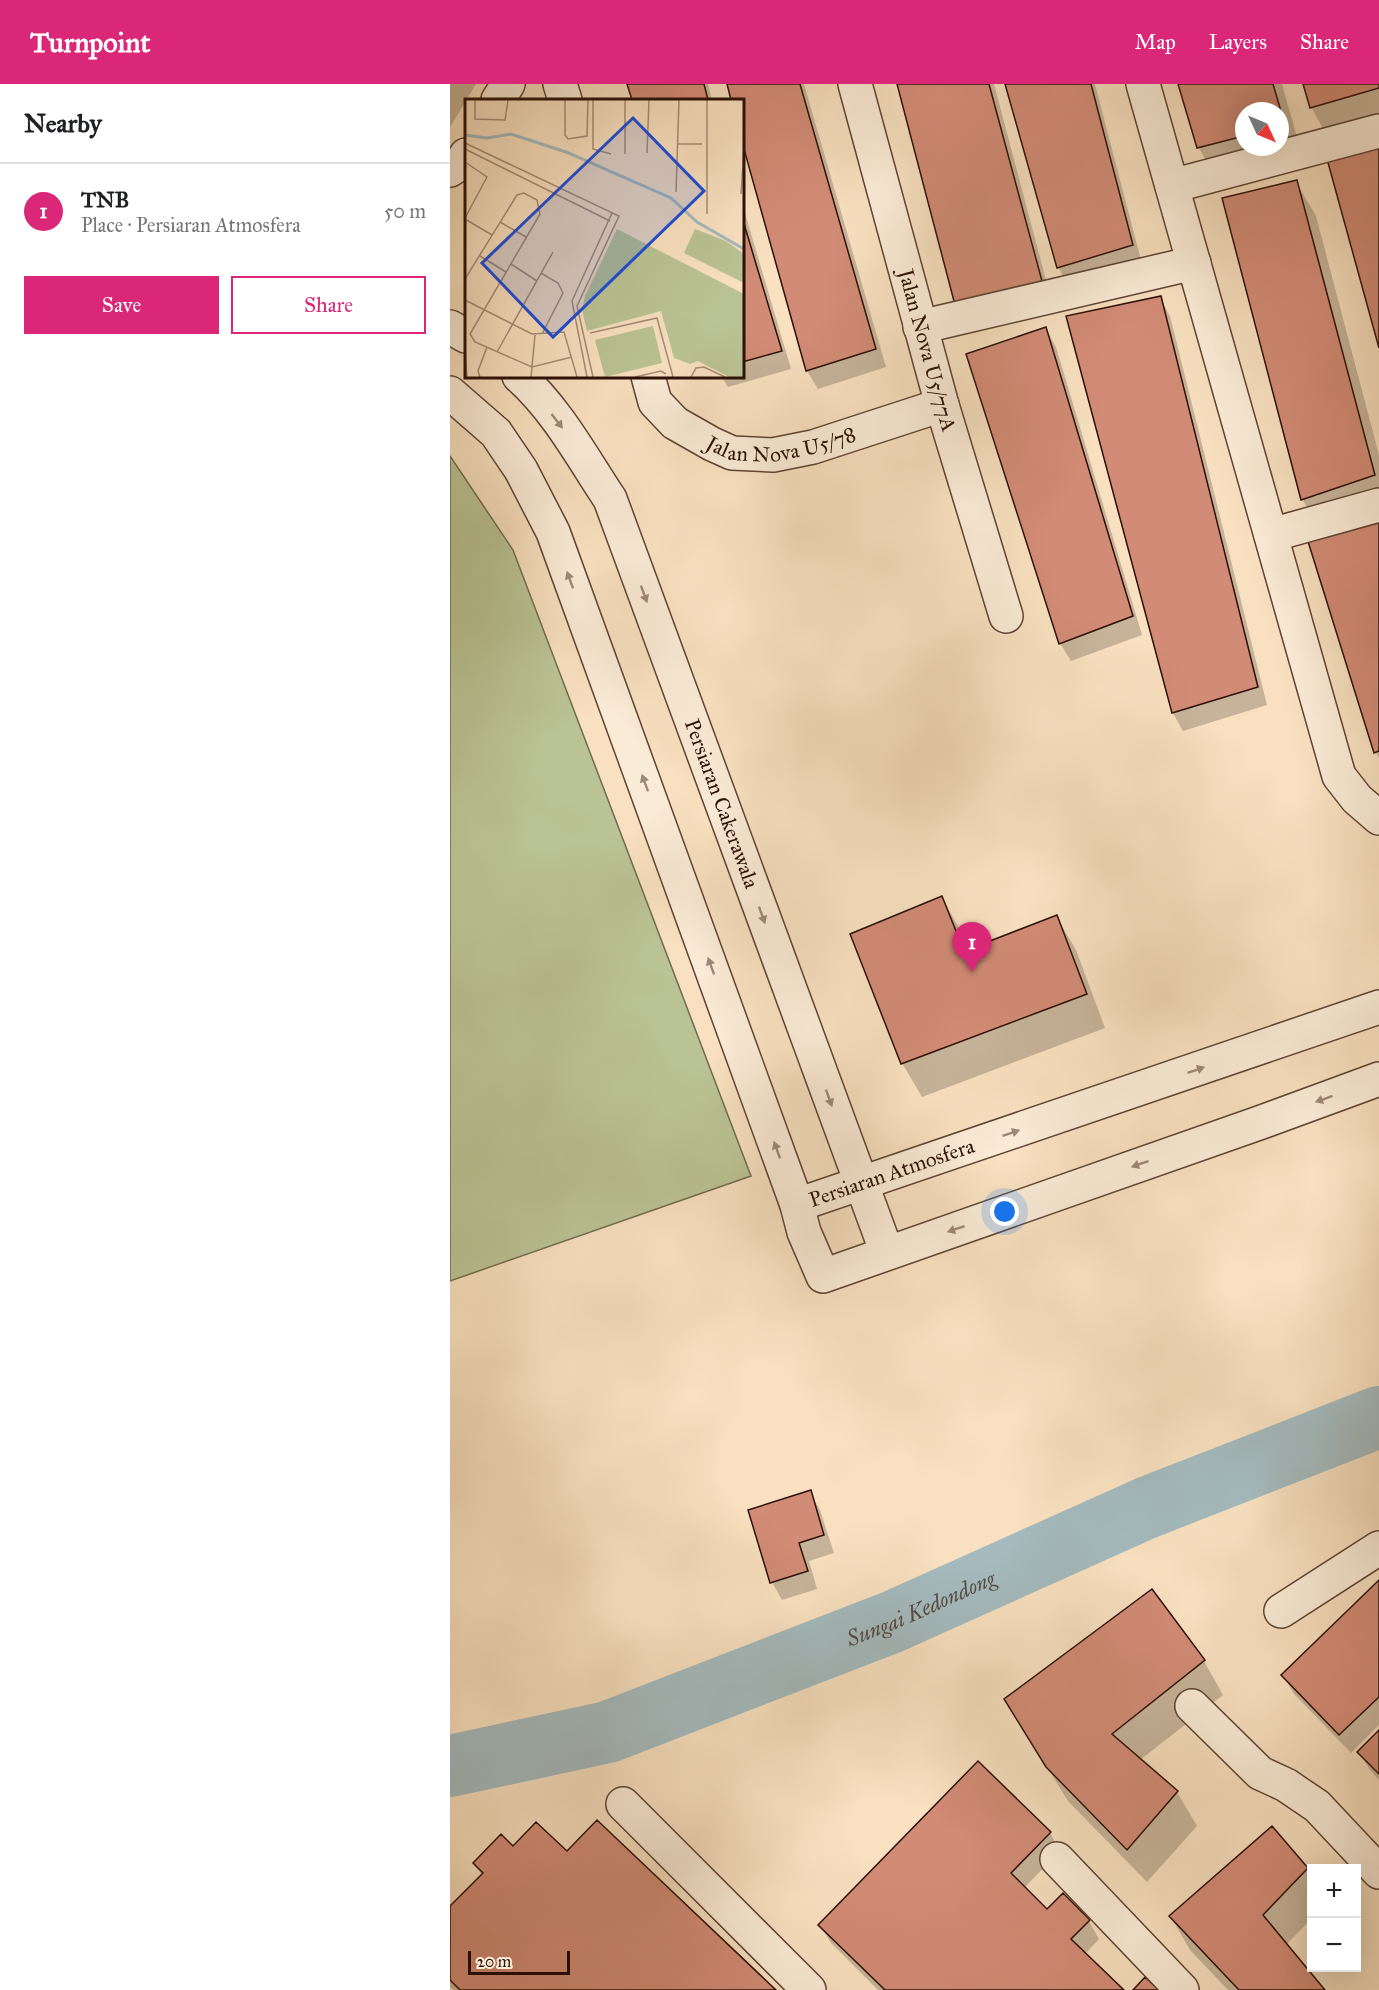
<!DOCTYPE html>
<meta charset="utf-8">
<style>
body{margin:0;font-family:"IM FELL Great Primer",serif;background:#f6f6f6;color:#202124}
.controls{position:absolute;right:18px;bottom:18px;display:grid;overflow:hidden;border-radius:0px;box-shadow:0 6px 24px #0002}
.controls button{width:54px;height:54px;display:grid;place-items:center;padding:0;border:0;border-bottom:2px solid #e0e0e0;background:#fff;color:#202124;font:30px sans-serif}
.compass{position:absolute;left:785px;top:18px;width:54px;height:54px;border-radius:50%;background:#fff;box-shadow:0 6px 24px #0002;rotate:134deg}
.scale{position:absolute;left:18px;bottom:15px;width:102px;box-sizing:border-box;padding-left:6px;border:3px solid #2b1006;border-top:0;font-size:16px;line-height:21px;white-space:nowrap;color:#2b1006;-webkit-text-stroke:4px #faebd6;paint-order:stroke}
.you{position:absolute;left:555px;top:1128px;width:21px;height:21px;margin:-15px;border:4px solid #fff;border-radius:50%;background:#1a73e8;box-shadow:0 0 0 9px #1a73e833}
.badge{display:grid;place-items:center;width:39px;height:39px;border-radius:50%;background:#db2777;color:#fff;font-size:20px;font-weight:700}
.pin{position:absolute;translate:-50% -50px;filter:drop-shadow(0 2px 3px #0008)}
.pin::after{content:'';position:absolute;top:32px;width:21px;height:18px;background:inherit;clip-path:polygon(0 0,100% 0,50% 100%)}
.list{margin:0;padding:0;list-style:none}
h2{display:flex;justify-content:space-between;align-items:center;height:78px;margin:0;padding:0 24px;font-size:26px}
h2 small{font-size:20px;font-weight:400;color:#757577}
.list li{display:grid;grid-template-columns:39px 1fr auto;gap:18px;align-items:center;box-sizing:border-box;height:96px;padding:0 24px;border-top:2px solid #e0e0e0}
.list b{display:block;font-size:22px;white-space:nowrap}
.list p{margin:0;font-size:20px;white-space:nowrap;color:#757577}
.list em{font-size:20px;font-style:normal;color:#757577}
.actions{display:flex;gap:12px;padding:18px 24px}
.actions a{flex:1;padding:14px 0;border:2px solid #db2777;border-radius:0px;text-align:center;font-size:21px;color:#db2777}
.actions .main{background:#db2777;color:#fff}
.map{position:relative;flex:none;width:929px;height:1906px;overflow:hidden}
header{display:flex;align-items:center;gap:36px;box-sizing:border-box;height:84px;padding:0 30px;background:#db2777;color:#fff}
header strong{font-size:28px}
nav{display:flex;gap:33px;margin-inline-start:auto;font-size:21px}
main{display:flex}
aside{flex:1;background:#fff}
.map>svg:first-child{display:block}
</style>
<header>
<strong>Turnpoint</strong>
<nav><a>Map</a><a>Layers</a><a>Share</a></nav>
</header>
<main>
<aside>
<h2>Nearby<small></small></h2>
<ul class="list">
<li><span class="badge">1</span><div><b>TNB</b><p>Place · Persiaran Atmosfera</p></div><em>50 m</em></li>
</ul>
<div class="actions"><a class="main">Save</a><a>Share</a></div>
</aside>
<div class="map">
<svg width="929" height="1906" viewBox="0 0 929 1906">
<rect width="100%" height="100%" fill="#f8e0c0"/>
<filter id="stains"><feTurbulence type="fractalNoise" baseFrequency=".00333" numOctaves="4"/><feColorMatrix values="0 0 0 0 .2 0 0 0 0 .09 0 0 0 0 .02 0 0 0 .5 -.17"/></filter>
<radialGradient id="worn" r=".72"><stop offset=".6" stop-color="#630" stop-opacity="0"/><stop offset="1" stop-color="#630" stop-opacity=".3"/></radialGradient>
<path fill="#bac395" stroke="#726a4e" stroke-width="1.5" d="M0,372L63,466L301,1092L0,1197Z"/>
<path fill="#0003" fill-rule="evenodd" d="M0,0H26L0,43Z
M178,0H258L262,16H183Z
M278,0H354L436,283L368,305L357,287L292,16H283Z
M448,0H544L601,215L517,239Z
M557,0H645L692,180L618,201L608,183Z
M730,0H832L853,75L768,98L749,64ZM794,27H830V63H794Z
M855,0H929V43L880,57L861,23Z
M846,98L866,132L929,371V674L926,668L872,448L852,415Z
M292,119L341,285L278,303L271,292H292Z
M710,214L720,232L817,621L733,647L723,629L618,233Z
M596,245L606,263L692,551L621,577L610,559Z
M492,814L511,847L519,866L606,832L626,866L655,944L472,1013L452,979Z
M360,1408L370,1426L384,1469L359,1477L367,1505L332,1516L322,1498Z
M929,1498V1641L901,1669L844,1610L833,1591Z
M701,1507L754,1577L773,1611L690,1676L727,1708L747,1742L697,1798L618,1717L576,1649Z
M929,1648V1696L920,1686L909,1668Z
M600,1749L610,1767L574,1804L598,1827L639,1837L649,1855L635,1870L672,1906H428L381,1859L370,1841Z
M63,1764L324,1906H4L0,1903V1825L32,1792L25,1779Z
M857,1785L862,1794V1834L836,1861L873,1906H778L740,1866L721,1833Z"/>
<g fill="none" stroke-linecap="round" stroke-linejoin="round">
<path stroke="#a4babe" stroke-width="62" id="s1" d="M0,1682L158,1648L442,1538L696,1424L929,1333"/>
</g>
<path fill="#d28b76" stroke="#2b1006" stroke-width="1.5" d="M177,0H254L258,16H182Z
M277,0H350L426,265L356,287L292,58V16H281Z
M447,0H539L592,197L505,221Z
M555,0H641L683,161L607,184Z
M728,0H823L835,41L830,42V27H794V52L747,64Z
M853,0H929V4L860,24Z
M929,61V264L877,75Z
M847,96L925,391L851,416L772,114Z
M292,133L332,267L292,278Z
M711,212L808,603L722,629L616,232Z
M596,243L683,532L609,560L516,270Z
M929,431V667L924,669L856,451Z
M492,812L514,867L607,831L637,910L451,980L400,850Z
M361,1406L374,1451L349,1459L358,1487L320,1499L298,1426Z
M929,1496V1613L889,1651L831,1591Z
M702,1505L755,1576L662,1650L728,1707L677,1766L596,1683L554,1615Z
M929,1646V1690L907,1668Z
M528,1677L601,1748L561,1789L597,1825L613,1809L640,1836L621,1855L674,1906H435L368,1841Z
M147,1736L326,1906H10L0,1896V1822L33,1789L23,1779L51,1750L63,1762L86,1738L117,1767Z
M822,1742L858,1784L813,1831L875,1906H789L719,1832Z
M695,1893L709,1906H683Z"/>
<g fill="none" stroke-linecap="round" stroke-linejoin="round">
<defs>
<g id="minor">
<path d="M110,0L115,16"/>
<path id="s2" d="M405,0L492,321L556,532"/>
<path d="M693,0L889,692L907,715L929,734"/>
<path d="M48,16L58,0"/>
<path d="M0,86L12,78L16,71"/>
<path d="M722,102L929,47"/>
<path d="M0,243L16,252"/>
<path d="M470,243L744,179"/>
<path id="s3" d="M69,292C107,326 132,373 160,415L437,1169"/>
<path id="s4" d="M198,292L205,318L225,339L262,360L282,369L323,371L363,363L492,321"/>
<path d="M0,309L46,349L71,386L103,448L347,1121L354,1148L373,1192L809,1039L929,995"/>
<path d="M821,451L929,421"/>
<path id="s5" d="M347,1121L929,923"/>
<path d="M831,1527L929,1464"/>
<path d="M742,1622L810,1689L836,1701L867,1722L929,1788"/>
<path d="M173,1720L359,1906"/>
<path d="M607,1775L732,1906"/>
</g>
</defs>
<use href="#minor" stroke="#5e4434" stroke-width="36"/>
<use href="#minor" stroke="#faebd6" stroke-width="33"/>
</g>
<defs><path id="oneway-solid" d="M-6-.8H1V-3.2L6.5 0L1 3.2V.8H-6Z" transform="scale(1.5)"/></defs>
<g fill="#9d8878">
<use href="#oneway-solid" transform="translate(107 337) rotate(52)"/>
<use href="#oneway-solid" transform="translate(120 496) rotate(-110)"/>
<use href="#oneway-solid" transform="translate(194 510) rotate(70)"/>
<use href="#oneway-solid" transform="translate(195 699) rotate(-110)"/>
<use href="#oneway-solid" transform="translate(312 831) rotate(70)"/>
<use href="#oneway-solid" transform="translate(261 882) rotate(-110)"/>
<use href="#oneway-solid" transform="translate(746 986) rotate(-19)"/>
<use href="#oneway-solid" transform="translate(379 1014) rotate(70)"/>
<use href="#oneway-solid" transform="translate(874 1015) rotate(160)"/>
<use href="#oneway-solid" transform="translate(561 1049) rotate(-19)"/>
<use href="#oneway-solid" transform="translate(327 1066) rotate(-110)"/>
<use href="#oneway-solid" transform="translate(690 1080) rotate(161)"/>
<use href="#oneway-solid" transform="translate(506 1145) rotate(161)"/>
</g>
<g text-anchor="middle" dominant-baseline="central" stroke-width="4.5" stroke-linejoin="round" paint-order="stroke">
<g font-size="21" fill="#2b1006" stroke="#faebd6">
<text stroke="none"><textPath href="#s2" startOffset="276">Jalan Nova U5/77A</textPath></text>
<text stroke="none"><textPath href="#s4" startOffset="170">Jalan Nova U5/78</textPath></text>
<text stroke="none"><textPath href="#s3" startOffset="478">Persiaran Cakerawala</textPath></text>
<text stroke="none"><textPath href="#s5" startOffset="100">Persiaran Atmosfera</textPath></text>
</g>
<g font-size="22" font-style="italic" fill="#554c46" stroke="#faebd6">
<text stroke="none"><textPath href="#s1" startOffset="498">Sungai Kedondong</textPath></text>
</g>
</g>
<g transform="translate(15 15)">
<rect width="279" height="279" fill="#f8e0c0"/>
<path d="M152,130L279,195V278H264L233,262L225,265L209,259L196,212L122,232L117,211L120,197ZM230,130L261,142L279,155V184L219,154ZM188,227L197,264L140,278L130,241Z" fill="#bac395"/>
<path fill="none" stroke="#a4babe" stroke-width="3" d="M0,36L22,39L46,35L101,53L206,99L232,123L279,150"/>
<path fill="none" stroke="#a68d76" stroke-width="1.5" d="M10,1V20L40,21L43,1M100,1V36L103,40L122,37L123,1M128,1V50L146,55M0,44L154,117L112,207L128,278M212,45H237M0,50L145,122M182,54L184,1M160,55V1M0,63L22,78L0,119M211,93L214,1M276,95L279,49M242,115V1M0,120L27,136M35,123L61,138M15,157L41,173M46,165L72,182M76,174L93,184L98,194L77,235M0,180L52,96L59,94L72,101L75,115L5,235L10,243L67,268L107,258M0,201L67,235L99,233L112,278M125,234L192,219L208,278M0,252L2,278M32,253L88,153M15,278L13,272L22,248M66,278L70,236M122,278L107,202L147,114M170,278L196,272L201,275M226,278L231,269L239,268L260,278"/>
<path fill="#1d4ed8" fill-opacity="0.15" stroke="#1d4ed8" stroke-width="3" d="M168,19L239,92L88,238L17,164Z"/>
<rect width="279" height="279" fill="none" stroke="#2b1006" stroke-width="3"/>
</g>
<rect width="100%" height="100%" filter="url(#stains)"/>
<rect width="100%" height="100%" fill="url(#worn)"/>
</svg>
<div class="controls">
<button>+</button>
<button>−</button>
</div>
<svg class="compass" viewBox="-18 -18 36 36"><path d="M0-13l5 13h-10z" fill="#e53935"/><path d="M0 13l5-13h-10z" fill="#757577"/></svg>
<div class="scale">20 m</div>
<div class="you"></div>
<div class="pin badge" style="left:522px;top:888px">1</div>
</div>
</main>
